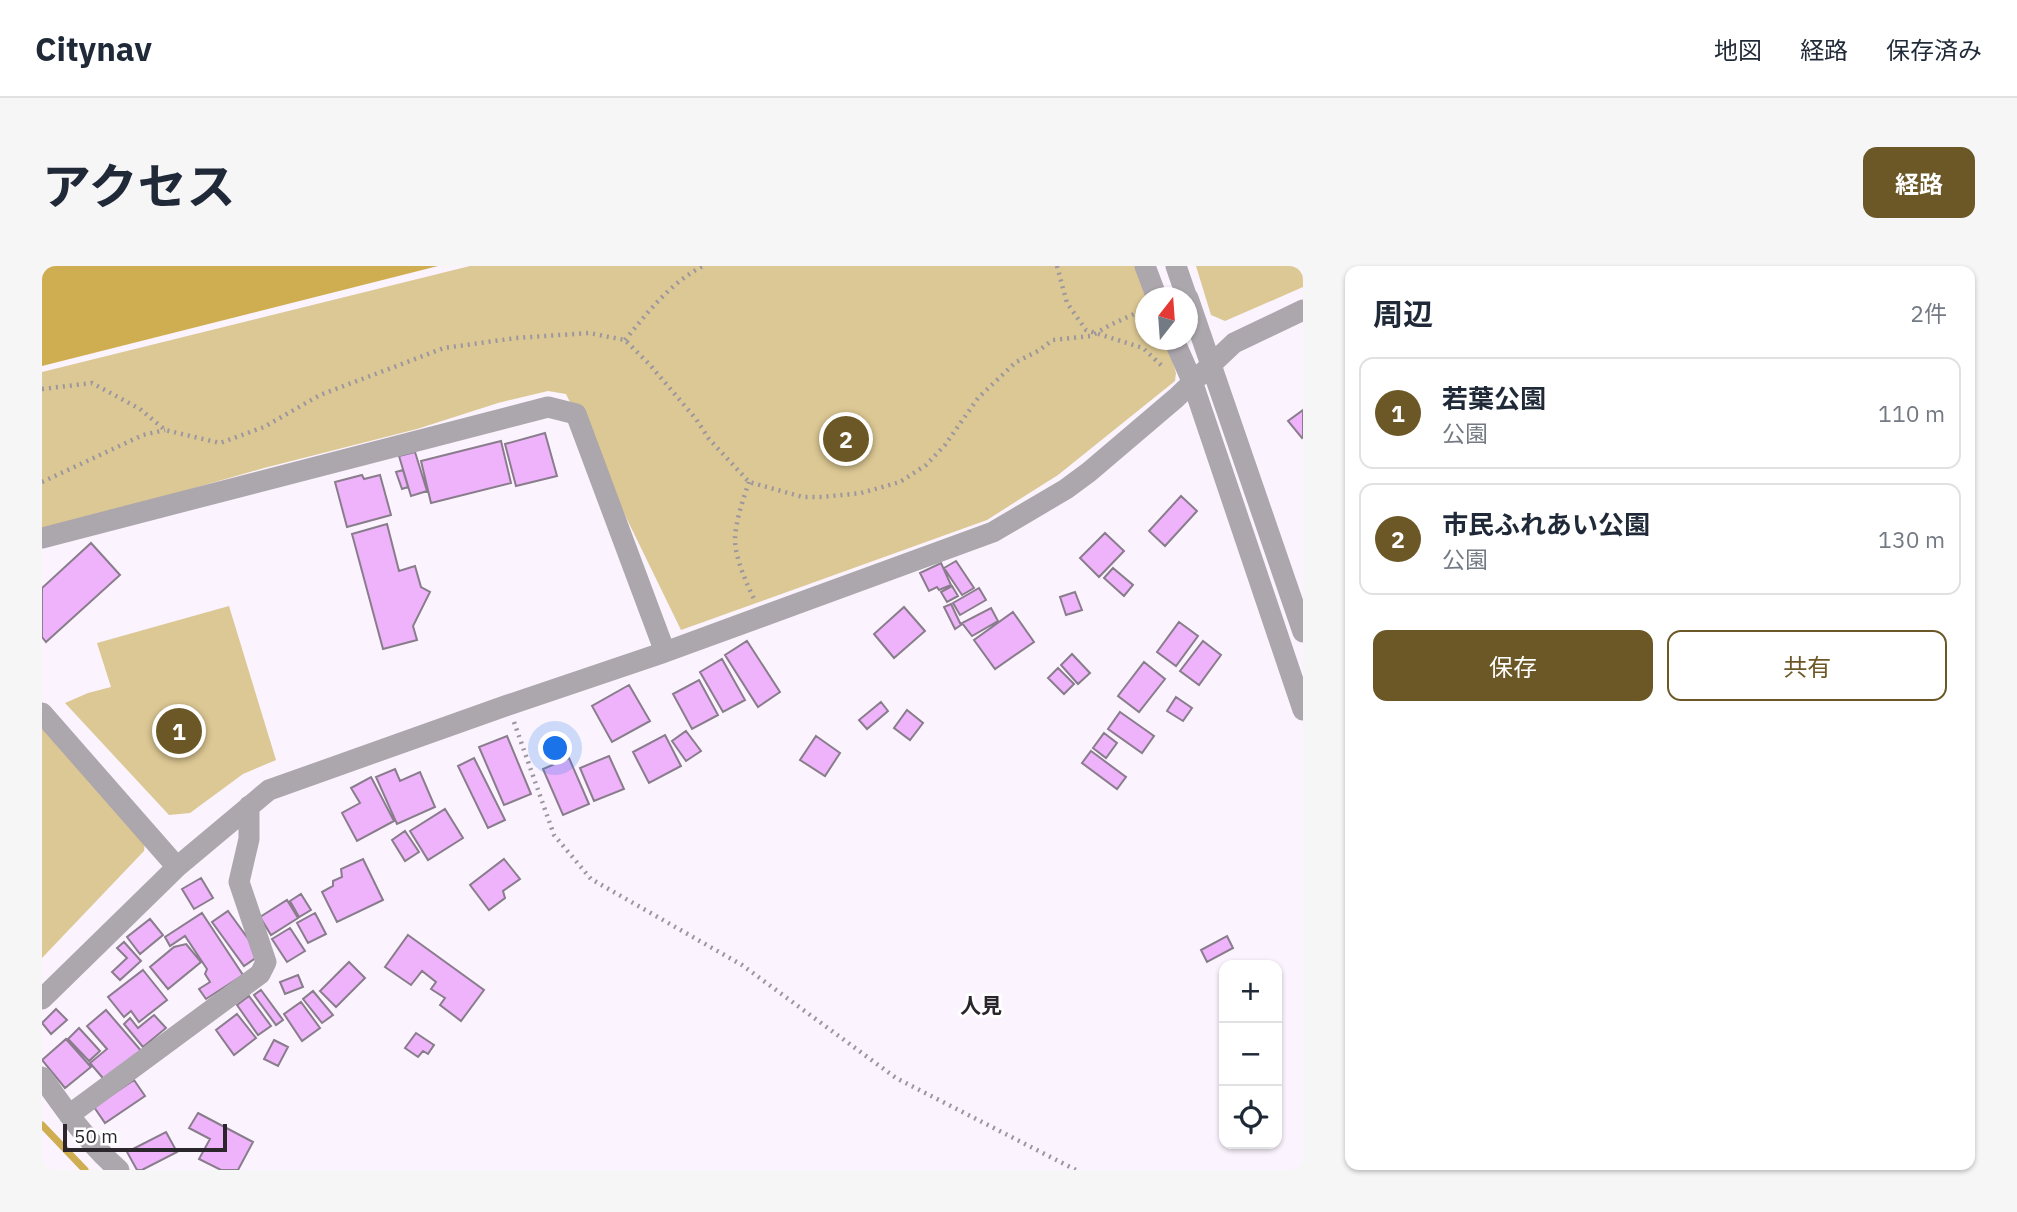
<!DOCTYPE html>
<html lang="ja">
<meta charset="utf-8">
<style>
body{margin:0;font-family:"IBM Plex Sans","Noto Sans JP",sans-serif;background:#f6f6f7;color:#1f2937}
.controls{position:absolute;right:21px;bottom:21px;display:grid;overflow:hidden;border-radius:14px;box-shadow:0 2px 5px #0004}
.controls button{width:63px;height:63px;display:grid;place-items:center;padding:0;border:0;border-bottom:2px solid #e0e1e3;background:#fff;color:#1f2937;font:35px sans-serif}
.compass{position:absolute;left:1093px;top:21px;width:63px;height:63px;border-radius:50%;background:#fff;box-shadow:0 2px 5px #0004;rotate:17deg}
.scale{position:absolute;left:21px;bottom:18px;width:164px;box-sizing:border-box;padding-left:7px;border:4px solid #2b262c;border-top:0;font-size:19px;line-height:24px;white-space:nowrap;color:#2b262c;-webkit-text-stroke:5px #fff;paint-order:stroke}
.you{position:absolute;left:514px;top:483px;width:24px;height:24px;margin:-18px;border:5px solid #fff;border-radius:50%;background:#1a73e8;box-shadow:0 0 0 10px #1a73e833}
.badge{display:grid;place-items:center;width:46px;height:46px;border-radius:50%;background:#6b5826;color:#fff;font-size:23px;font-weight:700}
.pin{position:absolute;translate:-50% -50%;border:4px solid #fff;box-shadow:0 2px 7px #0006}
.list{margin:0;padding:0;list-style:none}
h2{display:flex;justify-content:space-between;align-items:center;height:91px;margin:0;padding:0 28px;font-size:30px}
h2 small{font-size:23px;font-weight:400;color:#747a83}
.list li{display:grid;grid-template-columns:46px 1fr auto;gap:21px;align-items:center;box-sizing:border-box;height:112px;margin:0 14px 14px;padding:0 14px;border:2px solid #e0e1e3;border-radius:14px}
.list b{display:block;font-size:26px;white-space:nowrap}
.list p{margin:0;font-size:23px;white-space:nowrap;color:#747a83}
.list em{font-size:23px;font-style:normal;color:#747a83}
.actions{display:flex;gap:14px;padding:21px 28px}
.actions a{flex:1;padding:16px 0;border:2px solid #6b5826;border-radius:14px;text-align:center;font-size:24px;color:#6b5826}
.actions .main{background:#6b5826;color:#fff}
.icon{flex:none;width:38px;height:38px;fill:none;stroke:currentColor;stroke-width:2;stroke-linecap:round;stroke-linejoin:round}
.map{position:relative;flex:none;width:1261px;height:904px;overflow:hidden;border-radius:14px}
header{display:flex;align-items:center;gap:42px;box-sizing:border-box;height:98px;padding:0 35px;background:#fff;border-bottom:2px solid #e0e1e3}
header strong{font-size:33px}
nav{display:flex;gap:38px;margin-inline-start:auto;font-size:24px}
.intro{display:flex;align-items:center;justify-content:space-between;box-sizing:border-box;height:168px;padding:0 42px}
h1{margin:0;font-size:49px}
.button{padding:18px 32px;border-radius:14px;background:#6b5826;color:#fff;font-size:24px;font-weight:700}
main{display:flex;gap:42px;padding:0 42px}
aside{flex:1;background:#fff;border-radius:14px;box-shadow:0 2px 5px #0004}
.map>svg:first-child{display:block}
</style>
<header>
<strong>Citynav</strong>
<nav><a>地図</a><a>経路</a><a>保存済み</a></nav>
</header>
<div class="intro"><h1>アクセス</h1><a class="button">経路</a></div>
<main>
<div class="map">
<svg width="1261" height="904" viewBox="0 0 1261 904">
<rect width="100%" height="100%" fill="#fbf3fd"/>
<path fill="#dcc894" d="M428,0H1095L1109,31L1104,32V74H1124L1134,107L1133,115L1016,209L945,254L639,364L524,128L506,125L456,137L375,163L222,202L0,266V106Z
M1154,0H1261V21L1183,55L1169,49Z
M187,340L234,494L201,508L148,547L127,549L23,437L46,427L69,421L55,377Z
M0,461L103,575L102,585L0,692Z"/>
<path fill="#cfad51" d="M0,0H396L0,100Z"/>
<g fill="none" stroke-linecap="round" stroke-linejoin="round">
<path stroke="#cfad51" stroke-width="7" d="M0,859L43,904"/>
</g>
<path fill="#eeb3fb" stroke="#897d8c" stroke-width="2" d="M1261,144V171L1260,172L1246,155Z
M503,167L515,210L474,220L463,178Z
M459,175L469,217L389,237L379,195Z
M373,186L385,225L369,230L357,190Z
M361,204L366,221L360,223L354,206Z
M320,209L322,213L338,209L349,249L305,261L293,216Z
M1139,230L1155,245L1123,280L1107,265Z
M345,258L357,305L373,300L379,321L388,326L371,360L375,374L341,383L310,268Z
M1063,267L1082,285L1057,311L1038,292Z
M49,277L78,309L4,376L0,371V322Z
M914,295L932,322L920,329L902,302Z
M899,297L909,319L897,324L895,321L887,325L878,307Z
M1071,302L1091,319L1082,330L1062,312Z
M910,320L916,330L905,336L899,326Z
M937,322L944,334L918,349L911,337Z
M1033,326L1040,344L1024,349L1018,331Z
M909,338L919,359L913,363L902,341Z
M862,341L883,365L852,392L832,368Z
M949,342L956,355L930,370L920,357Z
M971,346L992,376L953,403L932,374Z
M1137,356L1156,370L1134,400L1115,386Z
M705,375L738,426L716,441L683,389Z
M1161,375L1179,389L1157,419L1138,405Z
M1030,388L1048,407L1036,418L1019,399Z
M680,393L703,434L681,446L658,406Z
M1102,396L1123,413L1097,446L1076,430Z
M1016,402L1032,418L1022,428L1006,412Z
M657,414L676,449L650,463L631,428Z
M587,419L608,455L570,476L550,440Z
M1134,431L1150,442L1141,455L1125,445Z
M839,436L846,445L825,463L817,454Z
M865,444L881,457L868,474L852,462Z
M1078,446L1112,470L1100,487L1066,463Z
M644,465L659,485L644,495L630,475Z
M1062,467L1075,477L1064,492L1051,482Z
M623,469L639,500L607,517L591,486Z
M465,470L489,528L462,539L437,481Z
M774,470L798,487L783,510L758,494Z
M1049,485L1084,511L1075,523L1040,497Z
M567,490L582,523L552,535L538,502Z
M432,492L463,554L446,562L416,500Z
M527,492L547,538L521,549L501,503Z
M353,503L358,515L378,506L393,541L355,558L334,511Z
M329,511L352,555L315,575L300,547L318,537L309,522Z
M403,543L421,572L386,594L368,565Z
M363,565L377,586L363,595L350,574Z
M321,593L341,634L295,656L280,626L291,620V615L300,611L299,603Z
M462,593L478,613L461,625L463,632L447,644L428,619Z
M159,612L171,632L152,643L140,623Z
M259,628L269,644L257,651L248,635Z
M245,634L256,652L229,669L218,651Z
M186,645L218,689L202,700L170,656Z
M160,647L201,709L164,733L157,723L168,716L163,708L165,703L143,670L128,680L123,671Z
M273,647L284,668L266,677L255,657Z
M108,653L121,669L98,688L85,671Z
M248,662L263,685L245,696L230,673Z
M366,669L442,724L419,755L398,739L403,732L389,723L394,716L380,705L369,719L343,701Z
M1185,670L1191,682L1165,696L1159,684Z
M82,676L99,695L78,714L70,706L85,692L75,682Z
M144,678L159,696L126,723L108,701L132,681Z
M307,696L323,712L294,741L278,725Z
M101,704L125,734L97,756L89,745L82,751L66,731Z
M256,709L261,721L243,728L238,716Z
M219,724L241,754L234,759L212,729Z
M271,725L291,749L280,757L261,733Z
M207,730L229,760L216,769L195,739Z
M259,736L278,762L260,775L242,748Z
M14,743L25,754L9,768L0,757Z
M64,744L101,787L66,818L48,797L65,783L45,760Z
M195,748L214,772L192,789L174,764Z
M112,749L124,762L101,781L82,758L88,752L96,762Z
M37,762L58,785L47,795L26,773Z
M374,767L392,779L386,788L381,785L376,791L363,782Z
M24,773L49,801L23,822L0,794Z
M232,774L246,781L236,800L222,793Z
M92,814L103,830L63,857L52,841Z
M156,847L211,876L196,904H179L157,893L168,873L147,862Z
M124,866L135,886L100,904H95L85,886Z"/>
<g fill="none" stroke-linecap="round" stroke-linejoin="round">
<path stroke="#9c969e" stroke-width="4.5" stroke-dasharray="2 5" stroke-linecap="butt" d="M1015,0L1025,37L1044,64L1101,82L1120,100
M583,74C606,46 628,17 661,0
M0,123L50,117L98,143L123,164L178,177L222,161L278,129L402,82L474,72L547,67L583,74L608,99L654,153L667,173L707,216L761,231H780L819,227L858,216L884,199L903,179L936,132L974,96L996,85L1011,74L1049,70L1068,59L1101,44
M0,216L101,169L123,164
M707,216C701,234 693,256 693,275C694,294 704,316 712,333
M472,456L512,569L549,613L700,699L854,812L1034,904"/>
<path stroke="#aca6ad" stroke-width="21" d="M1103,0L1115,32
M1134,0L1145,32
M1146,32L1261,366
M1132,74L1150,115L1261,444
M0,272L506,141L534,148L623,386
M0,447L135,601
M0,733L135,601L227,524L466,439L623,386L951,266L1024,223L1047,206L1134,132L1192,77L1261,44
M0,811C23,844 47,878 77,904
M27,849L218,708L224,696L197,616L207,573V540"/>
</g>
<g text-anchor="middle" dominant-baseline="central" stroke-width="6" stroke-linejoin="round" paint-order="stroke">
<g font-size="21" font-weight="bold" fill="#2b262c" stroke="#fff">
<text x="939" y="739">人見</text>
</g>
</g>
</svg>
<div class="controls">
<button>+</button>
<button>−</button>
<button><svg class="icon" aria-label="locate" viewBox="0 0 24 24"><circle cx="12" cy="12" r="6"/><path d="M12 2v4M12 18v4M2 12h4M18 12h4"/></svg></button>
</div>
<svg class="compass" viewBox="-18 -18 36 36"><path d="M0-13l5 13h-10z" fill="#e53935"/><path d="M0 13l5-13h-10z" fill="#747a83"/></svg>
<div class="scale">50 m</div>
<div class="you"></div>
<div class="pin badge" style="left:137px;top:465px">1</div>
<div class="pin badge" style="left:804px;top:173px">2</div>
</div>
<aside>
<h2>周辺<small>2件</small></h2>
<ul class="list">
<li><span class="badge">1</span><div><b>若葉公園</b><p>公園</p></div><em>110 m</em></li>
<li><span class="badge">2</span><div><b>市民ふれあい公園</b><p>公園</p></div><em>130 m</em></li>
</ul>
<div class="actions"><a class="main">保存</a><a>共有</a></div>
</aside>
</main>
